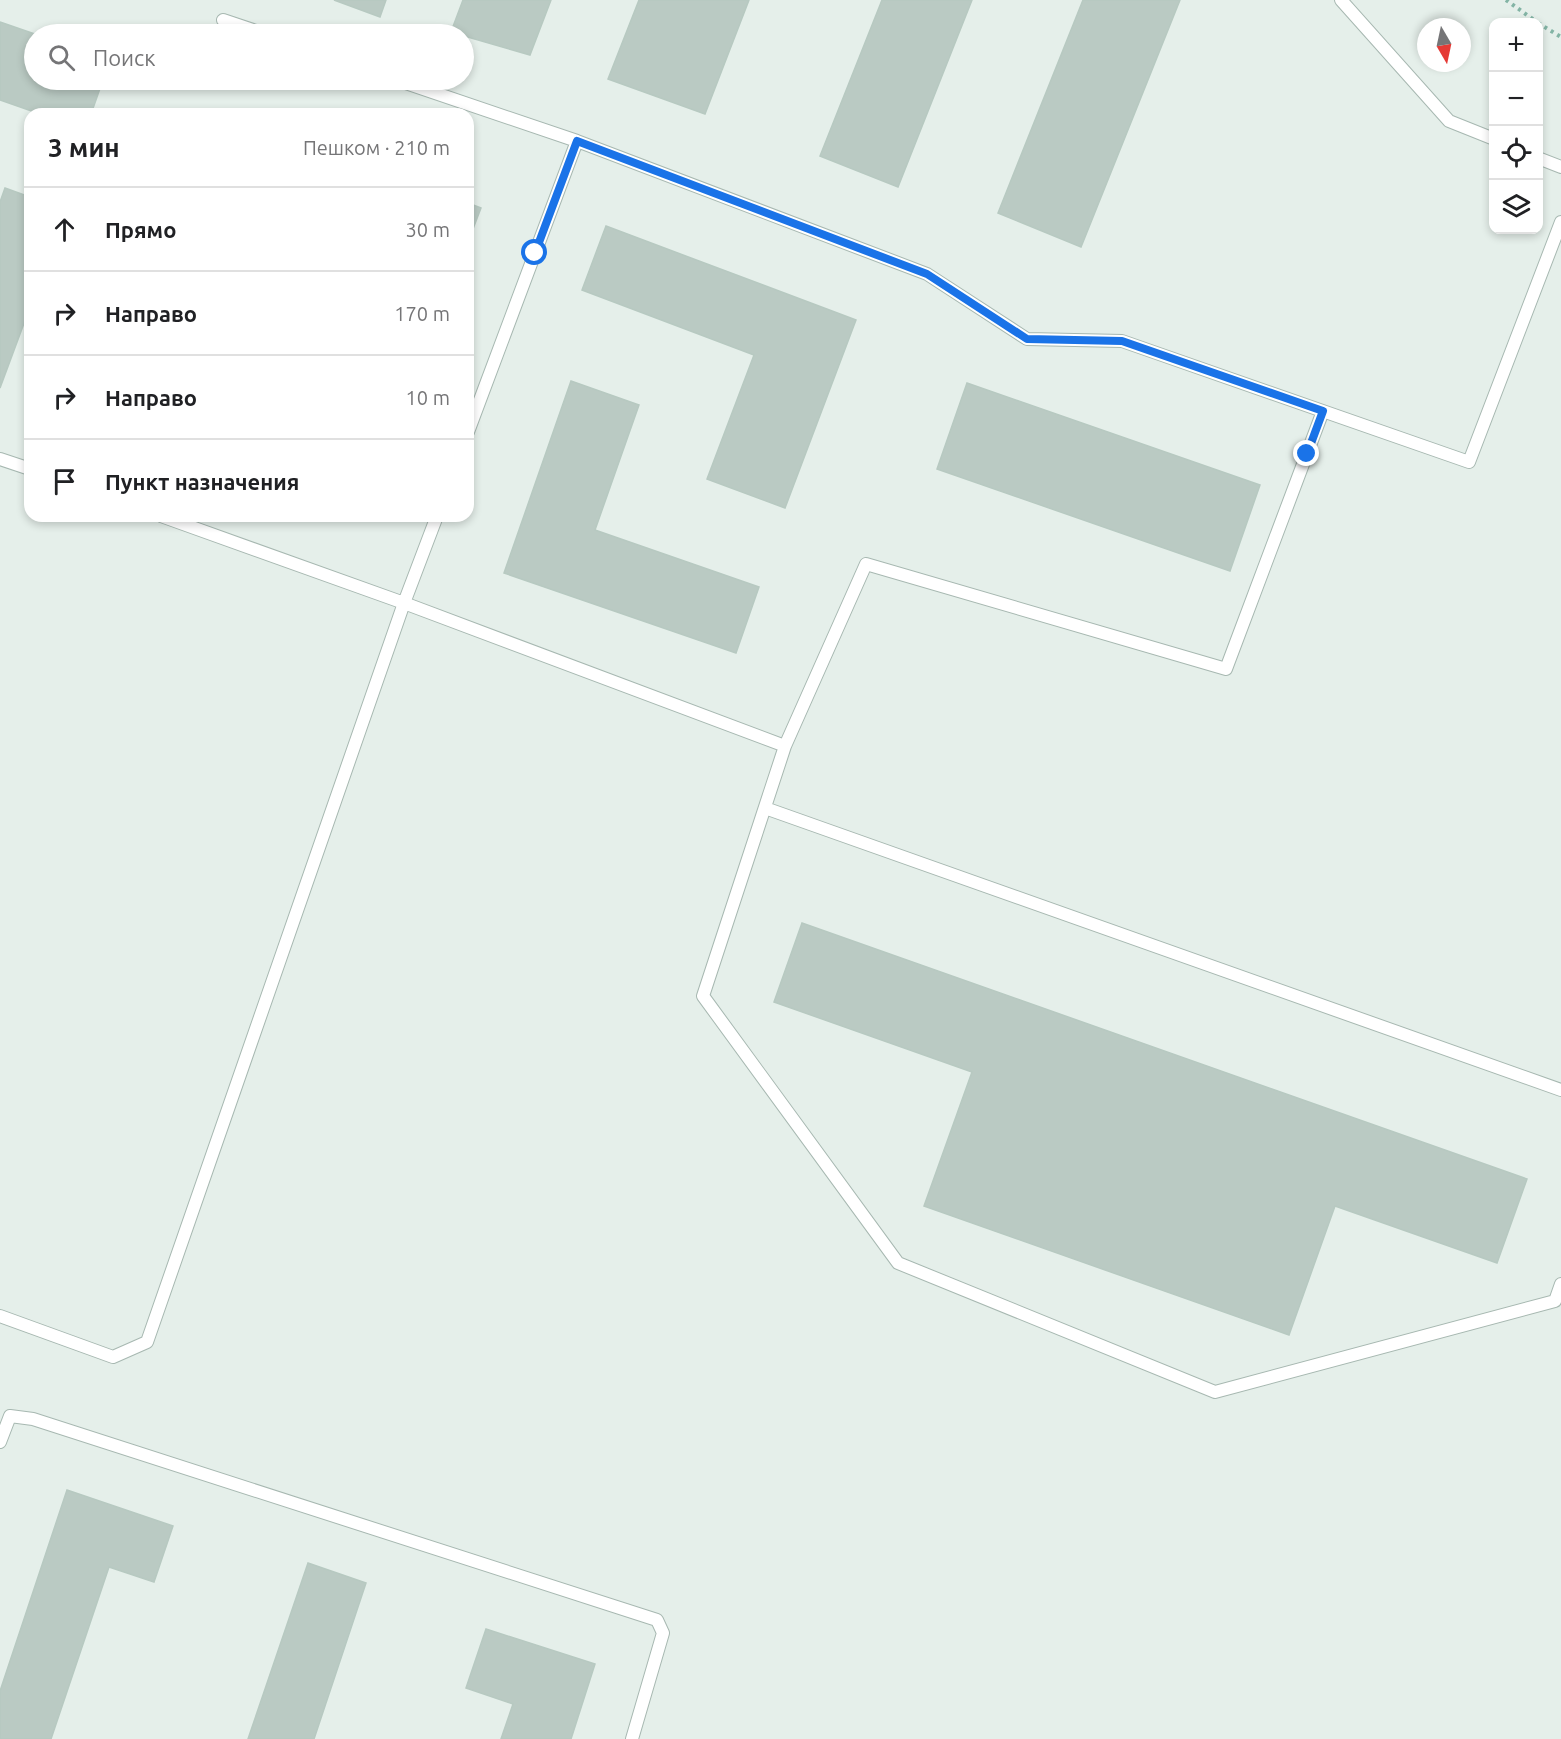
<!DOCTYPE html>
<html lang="ru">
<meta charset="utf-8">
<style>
body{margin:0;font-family:Ubuntu,sans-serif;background:#f2f2f2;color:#202124}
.controls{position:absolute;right:18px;top:18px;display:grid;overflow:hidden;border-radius:12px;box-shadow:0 3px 9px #0003}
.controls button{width:54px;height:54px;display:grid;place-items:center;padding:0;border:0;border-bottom:2px solid #e0e0e0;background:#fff;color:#202124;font:30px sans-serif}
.compass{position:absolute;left:1417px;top:18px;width:54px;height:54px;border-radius:50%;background:#fff;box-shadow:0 3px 9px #0003;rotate:171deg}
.stop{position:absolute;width:18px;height:18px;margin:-14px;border:4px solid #1a73e8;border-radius:50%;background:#fff}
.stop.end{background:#1a73e8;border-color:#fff;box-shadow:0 2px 6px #0008}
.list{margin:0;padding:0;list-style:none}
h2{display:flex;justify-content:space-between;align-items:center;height:78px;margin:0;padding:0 24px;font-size:26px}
h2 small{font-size:20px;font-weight:400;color:#757577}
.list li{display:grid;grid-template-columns:39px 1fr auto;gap:18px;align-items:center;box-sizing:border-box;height:84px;padding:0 24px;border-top:2px solid #e0e0e0}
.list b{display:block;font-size:22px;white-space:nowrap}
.list em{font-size:20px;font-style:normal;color:#757577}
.icon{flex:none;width:33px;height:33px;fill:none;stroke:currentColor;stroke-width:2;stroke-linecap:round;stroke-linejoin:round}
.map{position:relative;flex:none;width:1561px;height:1739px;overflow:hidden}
.search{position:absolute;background:#fff;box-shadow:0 3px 9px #0003;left:24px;top:24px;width:450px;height:66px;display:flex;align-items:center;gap:15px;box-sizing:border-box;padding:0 21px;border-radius:33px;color:#757577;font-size:22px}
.panel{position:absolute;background:#fff;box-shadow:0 3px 9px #0003;left:24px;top:108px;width:450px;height:414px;border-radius:18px}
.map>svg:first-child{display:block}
</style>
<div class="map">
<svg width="1561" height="1739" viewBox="0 0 1561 1739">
<rect width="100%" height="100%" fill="#e5efea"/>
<path fill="#bacac3" stroke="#b7c9c1" stroke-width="1.5" d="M334,0H386L380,17Z
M463,0H551L530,55L464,36V34L451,32Z
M639,0H749L705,114L608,79Z
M882,0H972L898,187L820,156Z
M1083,0H1180L1081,247L998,213Z
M0,22L35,34L34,80H103L91,114H40L0,100Z
M5,188L30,197V307L0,388V202Z
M468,203L481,208L468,242Z
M606,226L856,320L785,508L707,479L754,355L582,290Z
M571,381L639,405L595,530L759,587L736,653L504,573Z
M967,383L1260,485L1230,571L937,469Z
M802,923L1527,1179L1497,1263L1335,1206L1289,1335L924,1206L972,1072L774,1002Z
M67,1490L173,1526L154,1582L109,1567L51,1739H0V1691Z
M308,1563L366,1583L314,1739H248Z
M486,1629L595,1664L571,1739H501L513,1704L466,1688Z"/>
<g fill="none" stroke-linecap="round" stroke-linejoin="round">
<defs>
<path id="service" d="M1341,0L1449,121L1494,139
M223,20L265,34
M397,80L577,141L927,274L1027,339L1122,341L1469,462L1561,222
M1538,158L1561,167
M468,432L577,141
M0,459L30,469
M161,516L404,603L785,746L866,564L1226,669L1323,411
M785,746L703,996L898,1263L1215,1392L1555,1301L1561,1284
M765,808L1561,1090
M0,1316L113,1357L147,1342L404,603L437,516
M0,1442L10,1416L33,1419L657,1620L663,1633L632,1739"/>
</defs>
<use href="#service" stroke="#a7b8b1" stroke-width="14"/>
<path stroke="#83b4a5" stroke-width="4" stroke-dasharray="3 4.5" stroke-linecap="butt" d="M1506,0L1537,22
M1538,23L1561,37"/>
<use href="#service" stroke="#fff" stroke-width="12"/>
</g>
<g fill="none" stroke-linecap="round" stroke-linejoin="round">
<path stroke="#1a73e8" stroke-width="8" d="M535,253L577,141L927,274L1027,339L1122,341L1323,411L1307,454"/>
</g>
</svg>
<div class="controls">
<button>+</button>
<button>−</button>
<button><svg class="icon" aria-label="locate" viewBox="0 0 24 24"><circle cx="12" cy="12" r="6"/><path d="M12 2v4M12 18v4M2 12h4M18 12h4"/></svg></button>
<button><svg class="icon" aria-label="layers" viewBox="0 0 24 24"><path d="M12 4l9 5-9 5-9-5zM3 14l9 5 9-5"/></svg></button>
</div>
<svg class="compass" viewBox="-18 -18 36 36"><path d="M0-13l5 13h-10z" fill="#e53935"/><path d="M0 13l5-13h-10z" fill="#757577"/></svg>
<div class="stop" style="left:535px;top:253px"></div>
<div class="stop end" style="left:1307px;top:454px"></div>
<div class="search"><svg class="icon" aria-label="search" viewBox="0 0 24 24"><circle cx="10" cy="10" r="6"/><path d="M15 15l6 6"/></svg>Поиск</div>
<section class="panel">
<h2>3 мин<small>Пешком · 210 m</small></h2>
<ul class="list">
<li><svg class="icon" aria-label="ahead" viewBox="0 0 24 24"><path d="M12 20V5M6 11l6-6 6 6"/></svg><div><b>Прямо</b></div><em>30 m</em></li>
<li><svg class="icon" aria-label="right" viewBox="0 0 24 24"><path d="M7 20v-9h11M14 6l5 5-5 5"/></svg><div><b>Направо</b></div><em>170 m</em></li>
<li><svg class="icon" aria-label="right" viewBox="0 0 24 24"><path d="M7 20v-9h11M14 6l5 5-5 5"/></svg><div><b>Направо</b></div><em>10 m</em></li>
<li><svg class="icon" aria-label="arrive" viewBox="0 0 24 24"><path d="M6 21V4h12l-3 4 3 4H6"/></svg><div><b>Пункт назначения</b></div></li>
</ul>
</section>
</div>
